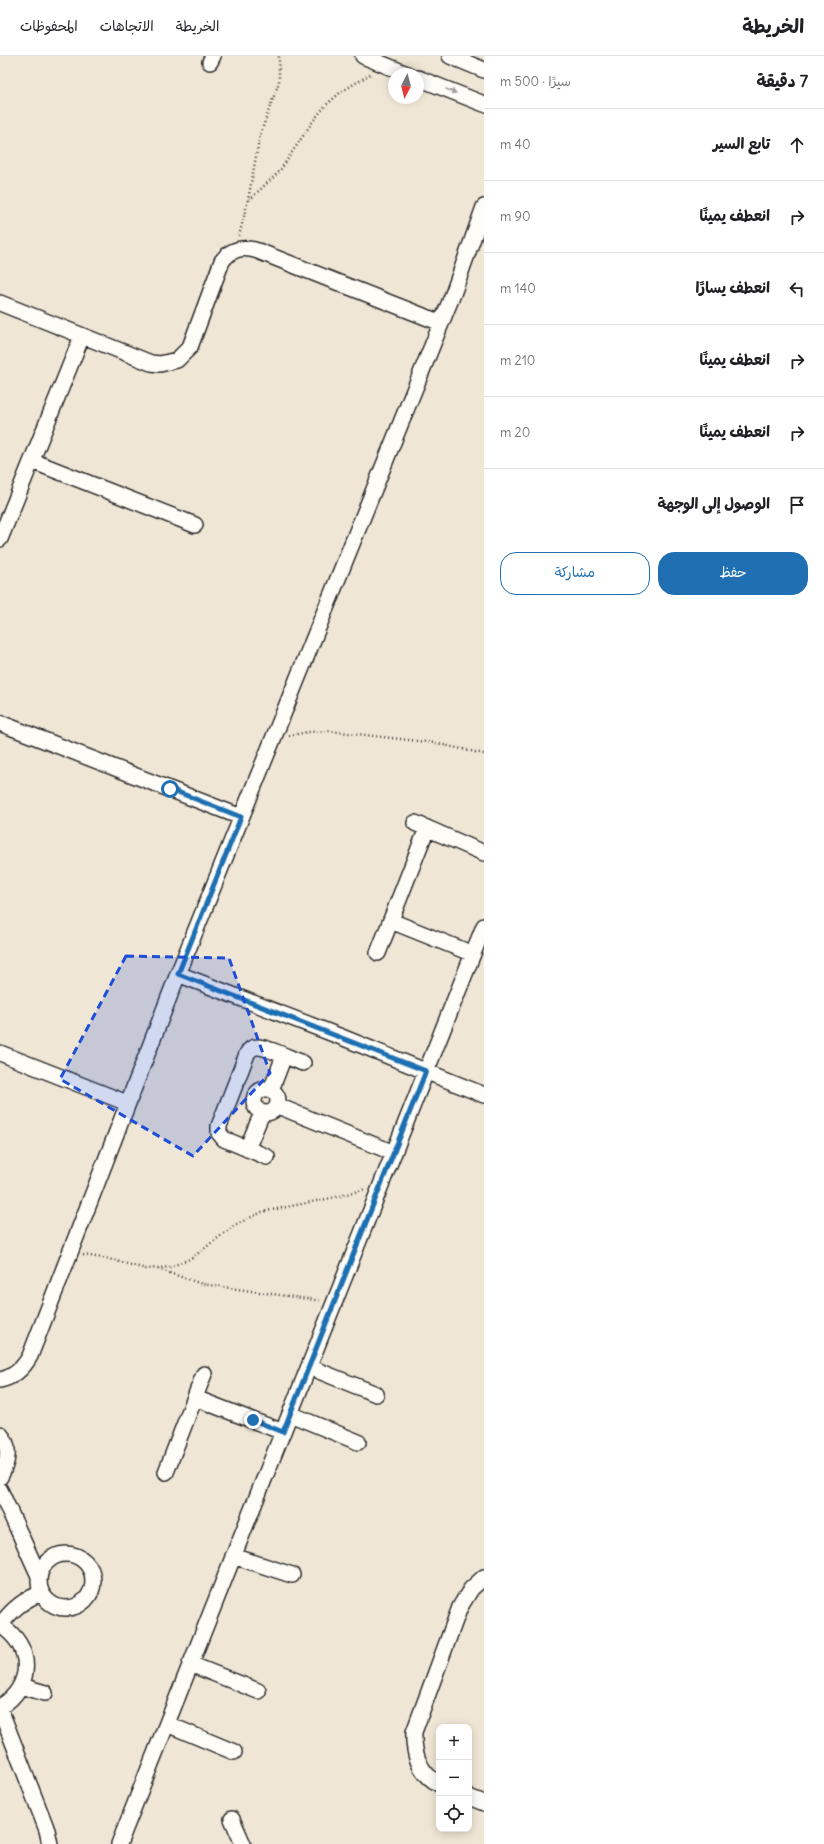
<!DOCTYPE html>
<html lang="ar">
<meta charset="utf-8">
<style>
body{margin:0;font-family:Delius,"Playpen Sans Arabic",sans-serif;background:#f6f6f6;color:#202124;direction:rtl}
.controls{position:absolute;right:12px;bottom:12px;display:grid;overflow:hidden;border-radius:8px;box-shadow:0 2px 10px #0003}
.controls button{width:36px;height:36px;display:grid;place-items:center;padding:0;border:0;border-bottom:1px solid #e0e0e0;background:#fff;color:#202124;font:20px sans-serif}
.compass{position:absolute;left:388px;top:12px;width:36px;height:36px;border-radius:50%;background:#fff;box-shadow:0 2px 10px #0003;rotate:187deg}
.stop{position:absolute;width:12px;height:12px;margin:-9px;border:3px solid #1f6fb2;border-radius:50%;background:#fff}
.stop.end{background:#1f6fb2;border-color:#fff;box-shadow:0 1px 4px #0008}
.list{margin:0;padding:0;list-style:none}
h2{display:flex;justify-content:space-between;align-items:center;height:52px;margin:0;padding:0 16px;font-size:17px}
h2 small{font-size:13px;font-weight:400;color:#757577}
.list li{display:grid;grid-template-columns:26px 1fr auto;gap:12px;align-items:center;box-sizing:border-box;height:72px;padding:0 16px;border-top:1px solid #e0e0e0}
.list b{display:block;font-size:15px;white-space:nowrap}
.list em{font-size:13px;font-style:normal;color:#757577}
.actions{display:flex;gap:8px;padding:12px 16px}
.actions a{flex:1;padding:9px 0;border:1px solid #1f6fb2;border-radius:16px;text-align:center;font-size:14px;color:#1f6fb2}
.actions .main{background:#1f6fb2;color:#fff}
.icon{flex:none;width:22px;height:22px;fill:none;stroke:currentColor;stroke-width:2;stroke-linecap:round;stroke-linejoin:round}
.map{position:relative;flex:none;width:484px;height:1788px;overflow:hidden;direction:ltr}
header{display:flex;align-items:center;gap:24px;box-sizing:border-box;height:56px;padding:0 20px;background:#fff;border-bottom:1px solid #e0e0e0}
header strong{font-size:19px}
nav{display:flex;gap:22px;margin-inline-start:auto;font-size:14px}
main{display:flex}
aside{flex:1;background:#fff}
.map>svg:first-child{display:block}
</style>
<header>
<strong>الخريطة</strong>
<nav><a>الخريطة</a><a>الاتجاهات</a><a>المحفوظات</a></nav>
</header>
<main>
<aside>
<h2>7 دقيقة<small>سيرًا · 500 m</small></h2>
<ul class="list">
<li><svg class="icon" aria-label="ahead" viewBox="0 0 24 24"><path d="M12 20V5M6 11l6-6 6 6"/></svg><div><b>تابع السير</b></div><em>40 m</em></li>
<li><svg class="icon" aria-label="right" viewBox="0 0 24 24"><path d="M7 20v-9h11M14 6l5 5-5 5"/></svg><div><b>انعطف يمينًا</b></div><em>90 m</em></li>
<li><svg class="icon" aria-label="left" viewBox="0 0 24 24"><path d="M17 20v-9H6M10 6l-5 5 5 5"/></svg><div><b>انعطف يسارًا</b></div><em>140 m</em></li>
<li><svg class="icon" aria-label="right" viewBox="0 0 24 24"><path d="M7 20v-9h11M14 6l5 5-5 5"/></svg><div><b>انعطف يمينًا</b></div><em>210 m</em></li>
<li><svg class="icon" aria-label="right" viewBox="0 0 24 24"><path d="M7 20v-9h11M14 6l5 5-5 5"/></svg><div><b>انعطف يمينًا</b></div><em>20 m</em></li>
<li><svg class="icon" aria-label="arrive" viewBox="0 0 24 24"><path d="M6 21V4h12l-3 4 3 4H6"/></svg><div><b>الوصول إلى الوجهة</b></div></li>
</ul>
<div class="actions"><a class="main">حفظ</a><a>مشاركة</a></div>
</aside>
<div class="map">
<svg width="484" height="1788" viewBox="0 0 484 1788">
<rect width="100%" height="100%" fill="#f0e6d5"/>
<filter id="ink" filterUnits="userSpaceOnUse"><feTurbulence type="fractalNoise" baseFrequency=".025" numOctaves="2"/><feDisplacementMap in="SourceGraphic" scale="8" xChannelSelector="R" yChannelSelector="G"/><feConvolveMatrix kernelMatrix="1 2 1 2 8 2 1 2 1" color-interpolation-filters="sRGB"/></filter>
<g filter="url(#ink)">
<g fill="none" stroke-linecap="round" stroke-linejoin="round">
<defs>
<path id="minor" d="M363,0L407,18
M450,0L484,14
M210,6L213,0
M418,22L484,48
M0,247L151,307L160,308L177,304L190,291L222,205C232,192 243,190 258,195L441,267
M32,405L195,469
M0,483L82,280
M0,667L241,761
M415,767L484,797
M391,865L473,898
M378,897L427,772
M178,918L344,982L484,1039
M0,997L127,1047
M254 1045a12 12 0 1 1 24 0a12 12 0 1 1-24 0Z
M271,1034L284,1000
M278,1050L394,1097
M247,1093L262,1057
M267,1101L224,1083L219,1077V1070L247,998C249,994 252,991 257,991C265,990 294,1004 303,1007
M309,1311L376,1338
M0,1324C14,1321 23,1313 30,1300L178,918L453,238L484,151
M195,1342L283,1376
M290,1358L358,1386
M0,1378C12,1390 7,1408 0,1421
M166,1416L204,1318
M0,1434L39,1520
M39 1525a27 27 0 1 1 54 0a27 27 0 1 1-54 0Z
M233,1500L292,1519
M0,1569C34,1590 34,1630 0,1651
M0,1570C11,1554 24,1543 42,1537
M190,1608L258,1635
M21,1630L45,1637
M0,1653L47,1774L50,1788
M167,1668L234,1696
M439,1728C419,1717 413,1698 414,1676L460,1551L471,1533L484,1521
M469,1741L484,1747
M232,1763L243,1788
M119,1788L484,870"/>
</defs>
<use href="#minor" stroke="#2b2b2b" stroke-width="18"/>
<path stroke="#2b2b2b" stroke-width="2.5" stroke-dasharray="1 3" stroke-linecap="butt" d="M249,144L279,116L313,65L326,49L341,36L372,17
M239,180L248,144L260,79L279,26V0
M289,680L307,676L331,675L435,687L484,698
M83,1199L109,1203L146,1213L170,1211L192,1202L235,1169L262,1156L336,1141L365,1133
M158,1213L202,1228L322,1245"/>
<use href="#minor" stroke="#fdfcf7" stroke-width="15"/>
</g>
<defs><path id="oneway-solid" d="M-6-.8H1V-3.2L6.5 0L1 3.2V.8H-6Z"/></defs>
<use fill="#9e9e9b" href="#oneway-solid" transform="translate(451 35) rotate(22)"/>
</g>
<g fill="none" stroke-linecap="round" stroke-linejoin="round" filter="url(#ink)">
<path stroke="#1f6fb2" stroke-width="5" d="M170,733L241,761L178,918L426,1015L283,1376L253,1364"/>
</g>
<path fill="#1d4ed8" fill-opacity="0.2" stroke="#1d4ed8" stroke-width="3" stroke-dasharray="8 5" stroke-linejoin="round" d="M126,900L229,902L270,1017L193,1100L60,1023Z"/>
</svg>
<div class="controls">
<button>+</button>
<button>−</button>
<button><svg class="icon" aria-label="locate" viewBox="0 0 24 24"><circle cx="12" cy="12" r="6"/><path d="M12 2v4M12 18v4M2 12h4M18 12h4"/></svg></button>
</div>
<svg class="compass" viewBox="-18 -18 36 36"><path d="M0-13l5 13h-10z" fill="#e53935"/><path d="M0 13l5-13h-10z" fill="#757577"/></svg>
<div class="stop" style="left:170px;top:733px"></div>
<div class="stop end" style="left:253px;top:1364px"></div>
</div>
</main>
